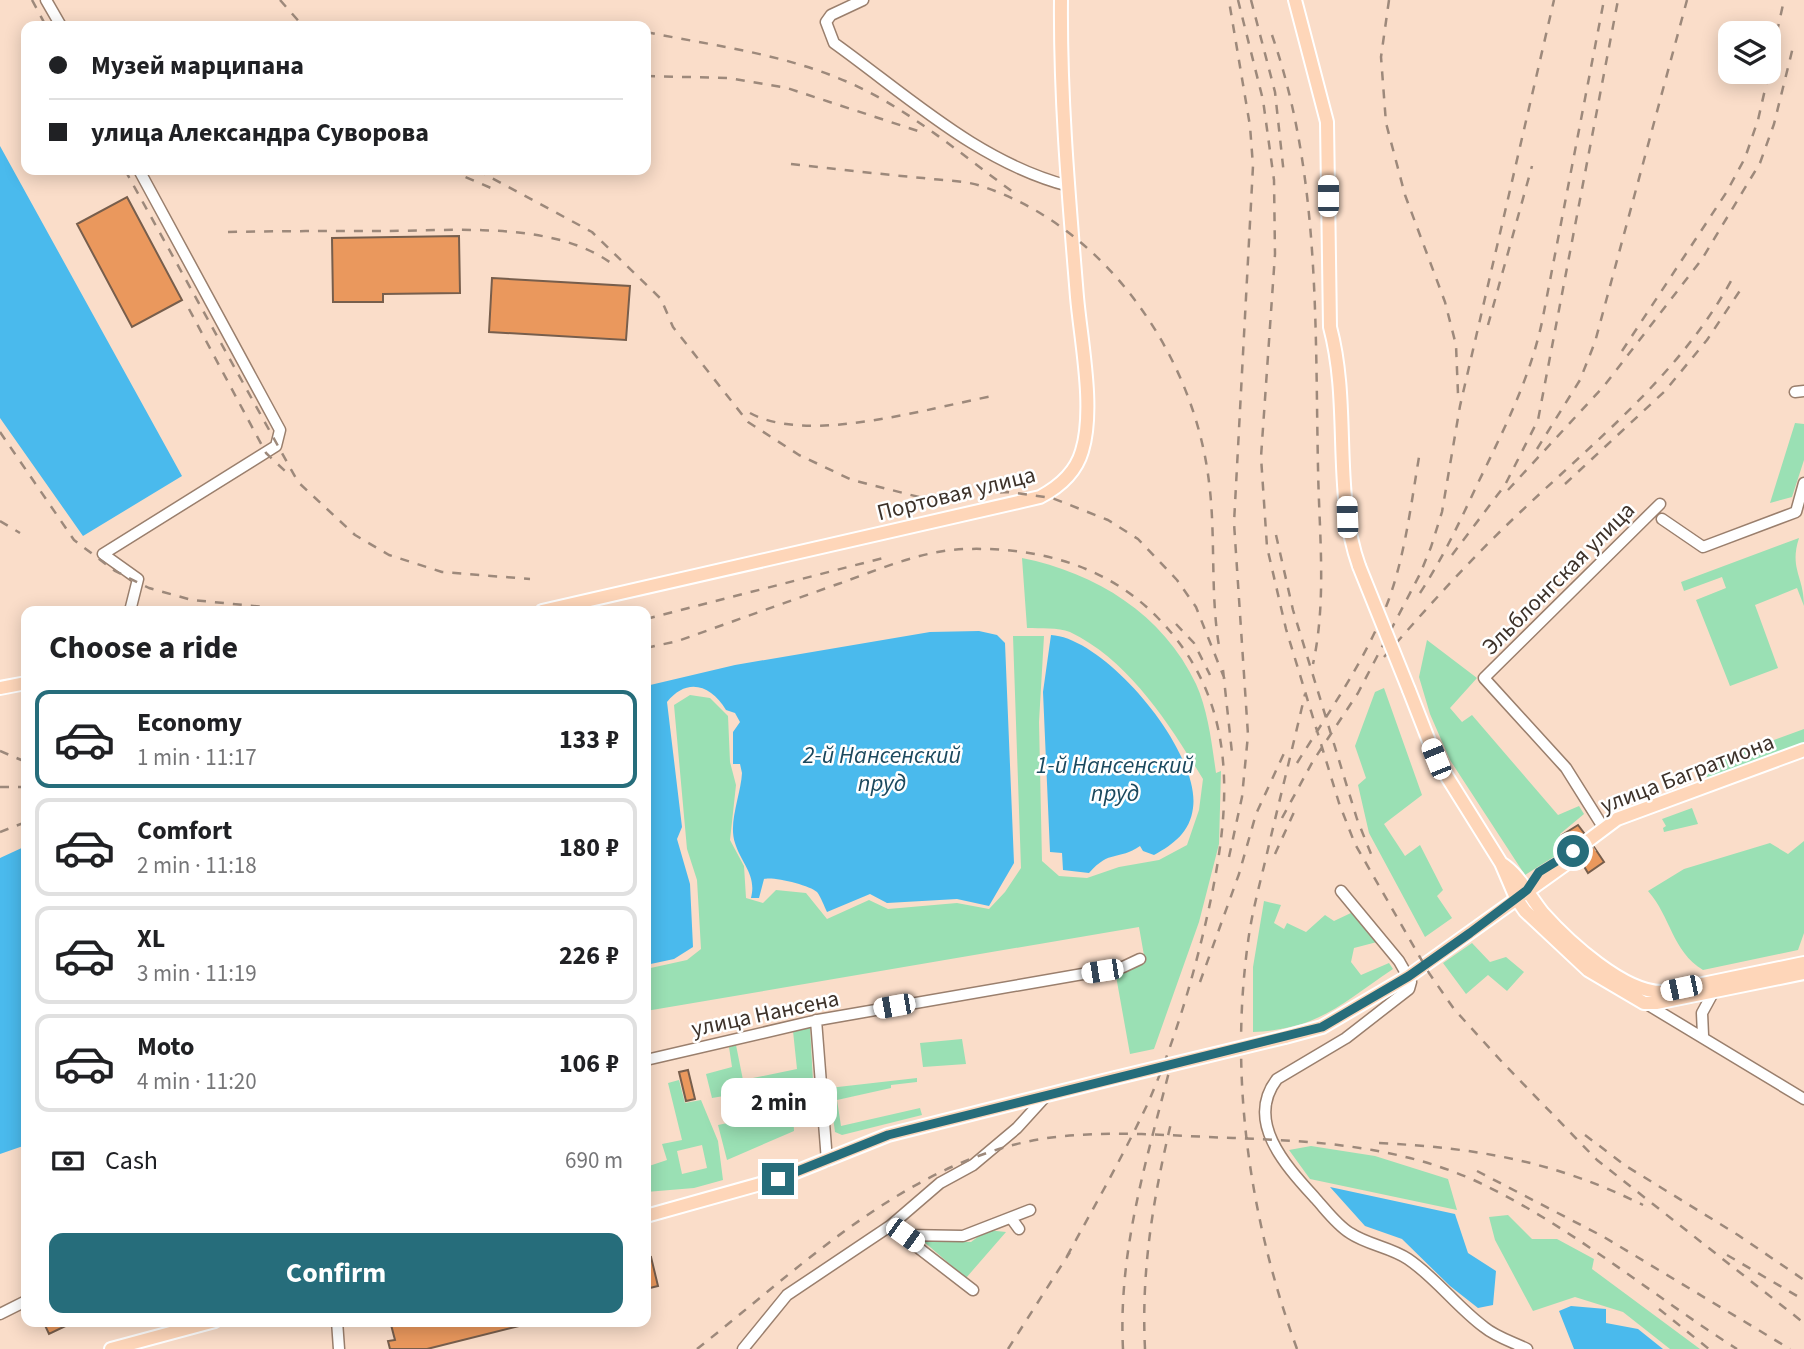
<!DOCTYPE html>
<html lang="en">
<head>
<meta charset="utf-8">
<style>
  :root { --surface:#fff; --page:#f6f6f6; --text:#202124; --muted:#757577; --line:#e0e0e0; --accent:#266d7b }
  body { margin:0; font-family:"Source Sans 3",sans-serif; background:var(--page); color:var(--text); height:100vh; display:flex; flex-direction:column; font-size:26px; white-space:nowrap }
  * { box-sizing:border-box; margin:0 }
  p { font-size:23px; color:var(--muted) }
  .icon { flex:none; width:38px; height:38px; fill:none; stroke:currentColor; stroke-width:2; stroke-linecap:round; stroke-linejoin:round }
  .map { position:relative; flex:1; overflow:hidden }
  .panel { position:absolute; left:21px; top:606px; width:630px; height:721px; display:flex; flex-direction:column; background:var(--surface); border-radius:14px; box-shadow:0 4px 18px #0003 }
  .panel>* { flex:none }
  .guide { position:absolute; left:21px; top:21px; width:630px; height:154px; border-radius:14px; box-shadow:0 4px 18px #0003; display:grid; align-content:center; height:154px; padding:0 28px; background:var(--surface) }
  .controls { position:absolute; left:1718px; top:21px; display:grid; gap:14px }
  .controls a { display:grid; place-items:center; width:63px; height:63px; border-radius:14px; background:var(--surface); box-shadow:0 4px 18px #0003; font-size:35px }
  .end { position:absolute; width:32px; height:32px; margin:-16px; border:9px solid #266d7b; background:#fff; box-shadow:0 0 0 4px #fff }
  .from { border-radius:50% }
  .bubble { position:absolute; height:49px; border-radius:14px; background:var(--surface); box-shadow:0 4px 18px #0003; font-size:23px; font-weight:700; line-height:49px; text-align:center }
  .car { position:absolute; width:21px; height:42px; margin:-21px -10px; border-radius:9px; box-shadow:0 0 5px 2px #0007; background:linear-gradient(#fff 24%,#345 0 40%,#fff 0 76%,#345 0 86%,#fff 0) }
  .guide b { display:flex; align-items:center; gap:24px; height:66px; font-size:26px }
  .guide b+b { border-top:2px solid var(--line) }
  .guide i { width:18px; height:18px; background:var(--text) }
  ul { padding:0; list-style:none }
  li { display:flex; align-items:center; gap:21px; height:98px; margin:0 14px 10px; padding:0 14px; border:4px solid var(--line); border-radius:14px }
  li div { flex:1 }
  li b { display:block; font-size:26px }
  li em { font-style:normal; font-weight:700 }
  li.selected { border-color:var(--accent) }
  li>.icon { width:63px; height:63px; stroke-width:1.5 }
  h2 { padding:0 28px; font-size:32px; line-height:84px }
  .pay { display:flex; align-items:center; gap:18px; height:77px; padding:0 28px; font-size:26px }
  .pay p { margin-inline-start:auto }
  .action { display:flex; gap:14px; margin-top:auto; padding:14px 28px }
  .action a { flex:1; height:80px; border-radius:14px; background:var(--accent); color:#fff; font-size:28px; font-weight:700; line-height:80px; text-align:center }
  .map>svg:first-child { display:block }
  .green { fill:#9ae0b4; fill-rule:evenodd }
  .water { fill:#4abaed }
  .building { fill:#ea985d; stroke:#775e4c; stroke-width:2 }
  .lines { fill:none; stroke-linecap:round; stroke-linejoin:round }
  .major-tunnel { stroke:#d4bba9; stroke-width:12; stroke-dasharray:12 6; stroke-linecap:butt }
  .minor-casing { stroke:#9a7f6d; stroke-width:13 }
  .major-casing { stroke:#fff; stroke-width:16 }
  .minor { stroke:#fff; stroke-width:10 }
  .major { stroke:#fed6b9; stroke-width:12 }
  .rail { stroke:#9d897b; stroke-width:2.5; stroke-dasharray:9 9; stroke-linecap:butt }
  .major-bridge-casing { stroke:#fff; stroke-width:16; stroke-linecap:butt }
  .major-bridge { stroke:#fed6b9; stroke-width:12 }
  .route { stroke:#266d7b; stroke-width:9 }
  .labels { text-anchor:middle; stroke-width:5; stroke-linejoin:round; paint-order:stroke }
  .street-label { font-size:23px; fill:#3d322a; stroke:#fff }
  .water-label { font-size:24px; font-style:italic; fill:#1b495e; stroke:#fff }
</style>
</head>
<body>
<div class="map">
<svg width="1804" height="1349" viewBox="0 0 1804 1349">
  <rect width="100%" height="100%" fill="#faddc9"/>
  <path class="green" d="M1795,423L1804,424V460L1792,497L1770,503Z
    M1799,538C1789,569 1804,576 1804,606L1797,588L1755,605L1778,668L1730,686L1696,600L1726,588L1722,577L1684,591L1681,582Z
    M1022,558C1096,573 1163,614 1196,684C1208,710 1212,745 1216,773L1221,771L1219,844L1199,922L1154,1049L1130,1054L1116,976L1145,961L1139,927L646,1011V969L687,960L701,949L697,880L687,849L674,705L690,695L710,698L728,716L730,762L736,785L730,840L744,866L746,898L763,903L776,890L806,893L827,919L869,900L888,909L957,903L989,909L1005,892L1021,868L1013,636H1044L1039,722L1042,861L1059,876L1087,878L1119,867L1159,860L1187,845L1199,810L1203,779C1169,724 1130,661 1070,632C1058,627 1040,629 1027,628Z
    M1427,640L1477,678L1450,708L1462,722L1472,715L1558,815L1579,806L1584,814L1560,834L1563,851L1525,875L1450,760L1430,714L1419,677Z
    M1384,688L1422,795L1384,824L1405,856L1420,845L1443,890L1437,896L1452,918L1425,937L1369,833L1358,785L1366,778L1355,746L1375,692Z
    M1804,729V746L1708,780L1703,766Z
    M1692,808L1698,824L1664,832L1663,828L1666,826L1662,819Z
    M1804,841V933L1798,950L1703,970C1672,951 1671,917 1648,891L1684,869L1770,843L1788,854Z
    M1264,901L1281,905L1274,923L1284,929L1287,923L1306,932L1325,915L1334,921L1353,912L1377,942L1354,948L1351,962L1361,975L1389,963L1393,969C1341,1004 1319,1029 1253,1032V967Z
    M1472,943L1490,962L1506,957L1524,972L1507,991L1488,975L1466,994L1443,963Z
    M810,1027L813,1081L712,1098L706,1074L732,1067L729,1047L736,1045L743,1080L797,1069L793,1031Z
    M962,1039L966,1064L923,1067L920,1043Z
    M917,1078V1082L891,1085V1088L837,1100L841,1126L920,1108L922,1115L842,1135L835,1132L829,1088Z
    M679,1080L685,1103L701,1100L718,1141L723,1180L694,1188L646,1192V1167L667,1160L662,1144L682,1140L668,1083ZM702,1145L707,1168L682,1174L677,1151Z
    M793,1109L794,1131L727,1160L718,1125Z
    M1311,1146L1375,1156L1448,1179L1457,1210L1310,1179L1289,1150Z
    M1508,1215L1532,1239H1557L1594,1259L1592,1269L1700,1349H1670L1623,1312L1575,1297L1533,1311L1495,1240L1489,1217Z
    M987,1230L1006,1232L966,1278L923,1241L971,1242Z"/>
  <path class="water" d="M0,146L182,476L83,536L0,418Z
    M979,631L997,635L1005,643L1014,863L989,906L957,899L887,903L870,894L827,912C824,906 821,897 817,892C810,885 772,876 764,879L759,898H751C757,875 741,863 735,843C728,823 741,794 742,773L740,764H733V732L740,722L735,713L726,710C711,685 687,677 667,702L682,827L677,839L690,884L693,947L674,959L646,965V686L735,665L930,632Z
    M1051,635C1106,638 1201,752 1193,808C1190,832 1174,844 1154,855L1143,851L1140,846C1118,861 1110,849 1089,873L1063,870L1062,853L1050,852L1043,692Z
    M26,846V1145L0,1154V858Z
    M1330,1187L1455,1214L1468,1253L1496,1271L1493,1305L1478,1308L1450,1286L1402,1239L1365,1226Z
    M1571,1306L1606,1309V1323L1638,1329L1663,1349H1574L1559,1311Z"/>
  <path class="building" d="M127,197L182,300L132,327L77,224Z
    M459,236L460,293L383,294V302H333L332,238Z
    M492,278L630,286L626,340L489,332Z
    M1578,825L1584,833L1582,845L1586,848L1594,847L1604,862L1588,873L1582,863L1584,852L1580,848L1572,849L1562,835Z
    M688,1070L695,1099L686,1101L679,1072Z
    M651,1257L658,1286L646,1289V1259Z
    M43,1321H76L49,1334Z
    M390,1321H526L527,1324L427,1349H390L388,1341L395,1340Z"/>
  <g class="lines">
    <path class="major-tunnel" d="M1577,856L1593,846"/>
    <defs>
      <path id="minor" d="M46,0L61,26
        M863,0L831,15L826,22L834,43C908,96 979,163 1069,186
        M1795,392L1804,391
        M1662,519L1703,547L1796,512L1804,483
        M130,611L138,579L103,554L276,446L280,430L139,170
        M1603,827L1566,768L1484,678L1660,504
        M1341,891L1399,961L1411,982L1409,989L1346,1038L1277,1079C1244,1122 1287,1167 1316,1199C1326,1210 1337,1225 1350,1233C1368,1245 1390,1247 1408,1259C1436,1278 1457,1307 1484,1327C1496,1337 1513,1342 1527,1349
        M1645,1003L1804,1099
        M816,1020L827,1161
        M1703,1035L1702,1013L1714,991
        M646,1060L818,1020L1123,967L1140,959
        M1011,1218L1019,1229
        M890,1226L973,1290
        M905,1235L963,1236L1030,1210
        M0,1314L26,1301
        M337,1321L339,1349
        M743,1349L787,1295L890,1226L940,1183L973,1165L1017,1128L1047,1095"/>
      <path id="major" d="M1295,0L1327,122L1330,327C1351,405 1332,490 1359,566
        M542,611L1040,497C1059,487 1076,472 1082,451C1095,409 1081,342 1077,297C1069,199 1060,99 1061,0
        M0,688L26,683
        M1409,690L1436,759L1501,863L1516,898L1525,911L1588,970L1644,1003H1656L1804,973
        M1589,840L1617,819L1804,750
        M1501,863C1520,875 1529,896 1543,913C1568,941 1625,994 1664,992L1804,963
        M1285,1037L1322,1027L1409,976L1577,856
        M646,1216L778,1179L888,1135L1115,1078
        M111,1349L215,1321"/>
    </defs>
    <use href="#minor" class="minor-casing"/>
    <use href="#major" class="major-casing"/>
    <use href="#minor" class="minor"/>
    <use href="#major" class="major"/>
    <path class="rail" d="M32,0L46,26
      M280,0L303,26
      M1238,0L1263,100L1274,180L1275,254L1261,457L1267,547L1286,629L1339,803L1355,844L1429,973L1454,1009L1503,1063L1597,1160L1804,1323
      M1251,0L1275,92L1284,175
      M1389,0L1381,57L1386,123L1405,195L1445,302L1456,345L1458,394
      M646,32C710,45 777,53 838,78C902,103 958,152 1013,192
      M1272,35C1320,173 1315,323 1318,467C1319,532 1327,600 1313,664
      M1769,68L1784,0
      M646,76L728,78L787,88L918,131
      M791,164C835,169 879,174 923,178C942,181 964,180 981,186C1105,226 1194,355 1209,482C1216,536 1210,592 1219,646
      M125,170L298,482L355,535L389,555L442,572L530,579
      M449,170L498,191
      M477,170L592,232L661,299L673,327L748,422L799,455L852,480L919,497L1008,492L1052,498L1108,520L1138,539L1177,580L1196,607L1225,680
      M228,232C280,231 331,231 383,231C455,231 556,220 615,266
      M189,309L266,453L285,471
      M1488,325L1532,166
      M1622,351L1726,193L1745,158L1758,120L1769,72
      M750,413C808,445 928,408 993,396
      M0,432L74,540L115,571L149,588L192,600L305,611
      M1537,449L1580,380L1595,342L1687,0
      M1565,484L1665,391L1707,340L1741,289
      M1508,490L1604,386L1702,259L1760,163L1774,124L1794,43
      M0,521L20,533
      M1276,535L1293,610L1357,819L1373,859
      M1452,555L1505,485L1538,420L1618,0
      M1420,593C1443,558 1460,521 1478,483C1504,429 1529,381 1542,322L1604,0
      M646,619L883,558
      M1176,624L1194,643L1210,675
      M646,648L678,641C731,622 784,603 838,584C878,570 922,550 966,549C1037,547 1107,565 1158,618C1245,707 1230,819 1204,930C1190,989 1172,1048 1148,1103C1123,1156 1094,1207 1066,1258
      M1384,657C1425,610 1467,563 1512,520C1591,444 1677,378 1731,281
      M1223,670L1232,753
      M0,751L26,762
      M1297,763C1330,710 1367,658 1389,599C1405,554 1411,505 1419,457
      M0,787H26
      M1282,818L1313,761L1358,693L1420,574L1431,547L1442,512L1460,406L1554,0
      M0,832L26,822
      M1275,854L1295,810
      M1229,857L1242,797L1248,735L1234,523L1253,166L1250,126L1229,1
      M1200,982L1239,874L1256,814L1286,749
      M1585,1135L1626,1166L1738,1235L1804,1280
      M1379,1143C1478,1148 1554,1161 1643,1205
      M1477,1171L1604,1237L1790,1349
      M1727,1255L1804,1300
      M1659,1309L1709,1349
      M697,1349C800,1268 906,1162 1041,1139C1104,1129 1170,1136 1233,1138C1317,1141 1400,1146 1478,1182C1571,1226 1650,1294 1737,1349
      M1008,1349L1070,1252
      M1123,1349C1118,1252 1146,1162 1170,1068
      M1145,1349C1141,1271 1153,1199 1171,1123
      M1297,1349C1250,1220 1229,1080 1248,942C1252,911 1261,880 1268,849C1280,798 1293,746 1305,694"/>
    <defs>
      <path id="major-bridge" d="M1359,566L1409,690
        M1115,1078L1285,1037"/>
    </defs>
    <use href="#major-bridge" class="major-bridge-casing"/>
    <use href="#major-bridge" class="major-bridge"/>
  </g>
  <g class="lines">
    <path class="route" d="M778,1179L888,1135L1322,1027L1409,976L1470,933L1527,890L1539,872L1573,851"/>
  </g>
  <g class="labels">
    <g class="street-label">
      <text transform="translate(956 493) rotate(-14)" y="8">Портовая улица</text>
      <text transform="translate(1558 578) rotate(-45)" y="8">Эльблонгская улица</text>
      <text transform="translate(1687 773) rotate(-21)" y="8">улица Багратиона</text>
      <text transform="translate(765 1013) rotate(-12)" y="8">улица Нансена</text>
    </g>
    <g class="water-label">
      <text x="882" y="763">2-й Нансенский<tspan x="882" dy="28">пруд</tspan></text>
      <text x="1115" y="773">1-й Нансенский<tspan x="1115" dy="28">пруд</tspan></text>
    </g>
  </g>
</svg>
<div class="controls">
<a><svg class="icon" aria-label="layers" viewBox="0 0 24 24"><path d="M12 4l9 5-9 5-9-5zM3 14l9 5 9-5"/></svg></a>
</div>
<i class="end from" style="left:1573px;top:851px"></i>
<i class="end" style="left:778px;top:1179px"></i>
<div class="bubble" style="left:721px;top:1078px;width:116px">2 min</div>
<i class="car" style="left:1328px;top:196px;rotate:0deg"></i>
<i class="car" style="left:1347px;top:517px;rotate:358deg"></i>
<i class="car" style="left:1436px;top:759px;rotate:338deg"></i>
<i class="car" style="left:1102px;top:971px;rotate:261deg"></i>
<i class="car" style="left:1681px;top:988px;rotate:258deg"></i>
<i class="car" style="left:894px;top:1006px;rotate:260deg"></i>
<i class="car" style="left:905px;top:1235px;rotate:126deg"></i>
<div class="guide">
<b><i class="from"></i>Музей марципана</b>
<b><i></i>улица Александра Суворова</b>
</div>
<section class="panel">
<h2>Choose a ride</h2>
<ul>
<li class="selected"><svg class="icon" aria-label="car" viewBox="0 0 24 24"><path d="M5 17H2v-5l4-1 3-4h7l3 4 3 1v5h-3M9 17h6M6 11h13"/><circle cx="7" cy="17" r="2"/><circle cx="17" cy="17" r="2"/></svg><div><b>Economy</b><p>1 min · 11:17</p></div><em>133 ₽</em></li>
<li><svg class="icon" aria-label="car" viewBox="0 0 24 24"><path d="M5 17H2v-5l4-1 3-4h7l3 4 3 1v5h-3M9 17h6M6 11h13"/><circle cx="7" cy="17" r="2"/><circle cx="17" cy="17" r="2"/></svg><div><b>Comfort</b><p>2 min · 11:18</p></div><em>180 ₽</em></li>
<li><svg class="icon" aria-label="car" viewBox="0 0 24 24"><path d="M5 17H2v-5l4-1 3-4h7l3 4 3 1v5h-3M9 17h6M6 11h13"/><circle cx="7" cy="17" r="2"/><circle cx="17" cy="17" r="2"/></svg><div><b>XL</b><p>3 min · 11:19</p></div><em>226 ₽</em></li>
<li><svg class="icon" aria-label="car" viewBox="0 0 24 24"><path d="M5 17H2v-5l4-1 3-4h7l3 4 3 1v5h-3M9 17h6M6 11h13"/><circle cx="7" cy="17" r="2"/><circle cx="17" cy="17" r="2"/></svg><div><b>Moto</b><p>4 min · 11:20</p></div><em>106 ₽</em></li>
</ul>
<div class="pay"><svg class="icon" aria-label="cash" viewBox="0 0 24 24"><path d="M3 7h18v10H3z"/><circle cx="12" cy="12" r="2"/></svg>Cash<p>690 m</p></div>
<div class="action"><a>Confirm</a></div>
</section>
</div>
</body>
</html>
